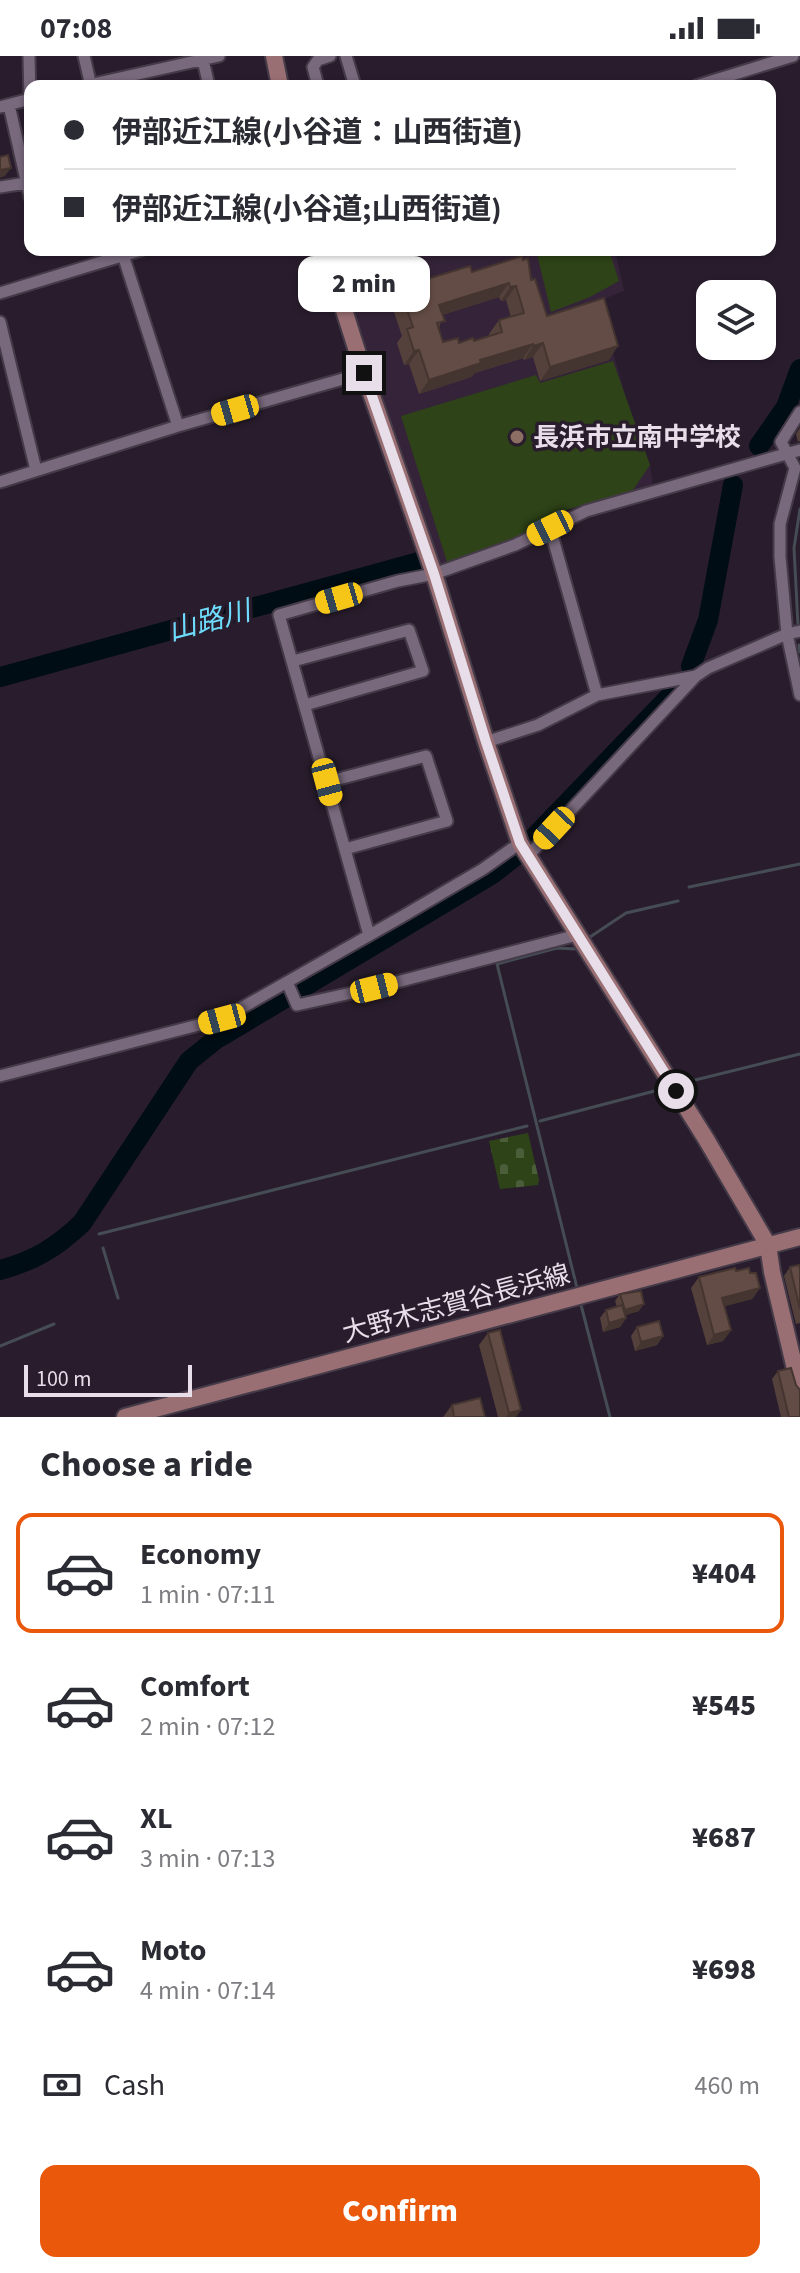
<!DOCTYPE html>
<html lang="en">
<head>
<meta charset="utf-8">
<style>
  :root { --surface:#fff; --page:#f2f2f3; --text:#2b2b33; --muted:#7c7c81; --line:#e1e1e2; --accent:#ea580c }
  body { margin:0; font-family:"Source Sans 3","Noto Sans JP",sans-serif; background:var(--page); color:var(--text); height:100vh; display:flex; flex-direction:column; font-size:30px; white-space:nowrap }
  * { box-sizing:border-box; margin:0 }
  p { font-size:26px; color:var(--muted) }
  .icon { flex:none; width:44px; height:44px; fill:none; stroke:currentColor; stroke-width:2; stroke-linecap:round; stroke-linejoin:round }
  .map { position:relative; height:1361px; overflow:hidden }
  .details { display:flex; flex-direction:column; background:var(--surface); flex:1 }
  .details>* { flex:none }
  .guide { position:absolute; left:24px; top:24px; width:752px; height:176px; border-radius:16px; box-shadow:0 2px 6px #0004; display:grid; align-content:center; height:176px; padding:0 40px; background:var(--surface) }
  .buttons { position:absolute; left:696px; top:224px; display:grid; gap:16px }
  .buttons a { display:grid; place-items:center; width:80px; height:80px; border-radius:16px; background:var(--surface); box-shadow:0 2px 6px #0004; font-size:40px }
  .scale { position:absolute; left:24px; bottom:20px; width:168px; box-sizing:border-box; padding-left:8px; border:4px solid #e7dee9; border-top:0; font-size:22px; line-height:28px; white-space:nowrap; color:#e7dee9; -webkit-text-stroke:6px #291d2d; paint-order:stroke }
  .end { position:absolute; width:36px; height:36px; margin:-18px; border:10px solid #e7dee9; background:#111; box-shadow:0 0 0 4px #111 }
  .from { border-radius:50% }
  .bubble { position:absolute; height:56px; border-radius:16px; background:var(--surface); box-shadow:0 2px 6px #0004; font-size:26px; font-weight:800; line-height:56px; text-align:center }
  .car { position:absolute; width:24px; height:48px; margin:-24px -12px; border-radius:10px; box-shadow:0 0 6px 2px #0007; background:linear-gradient(#f5c518 24%,#345 0 40%,#f5c518 0 76%,#345 0 86%,#f5c518 0) }
  .guide b { display:flex; align-items:center; gap:28px; height:76px; font-size:30px }
  .guide b+b { border-top:2px solid var(--line) }
  .guide i { width:20px; height:20px; background:var(--text) }
  ul { padding:0; list-style:none }
  li { display:flex; align-items:center; gap:24px; height:120px; margin:0 16px 12px; padding:0 24px; border:4px solid transparent; border-radius:16px }
  li div { flex:1 }
  li b { display:block; font-size:30px }
  li em { font-style:normal; font-weight:800 }
  li.current { border-color:var(--accent) }
  li>.icon { width:72px; height:72px; stroke-width:1.5 }
  h2 { padding:0 40px; font-size:36px; line-height:96px }
  .pay { display:flex; align-items:center; gap:20px; height:88px; padding:0 40px; font-size:30px }
  .pay p { margin-inline-start:auto }
  .primary-button { display:flex; gap:16px; margin-top:auto; padding:16px 40px }
  .primary-button a { flex:1; height:92px; border-radius:16px; background:var(--accent); color:#fff; font-size:32px; font-weight:800; line-height:92px; text-align:center }
  .status { display:flex; justify-content:space-between; align-items:center; height:56px; padding:0 40px; background:var(--surface); direction:ltr }
  .status svg { height:22px; fill:currentColor }
  .map>svg:first-child { display:block }
  .built { fill:#352439 }
  .cemetery { fill:url(#cemetery-stones) }
  .park { fill:#2e4317 }
  .lines { fill:none; stroke-linecap:round; stroke-linejoin:round }
  .stream { stroke:#454c54; stroke-width:3 }
  .river { stroke:#000d14; stroke-width:20 }
  .minor-casing { stroke:#453b48; stroke-width:15 }
  .secondary-casing { stroke:#453b48; stroke-width:20 }
  .minor { stroke:#78697c; stroke-width:11 }
  .secondary { stroke:#9a6f74; stroke-width:16 }
  .wall { fill:#55413b; fill-rule:evenodd }
  .shaded-wall { fill:#453530 }
  .building { fill:#634c45; stroke:#453530; stroke-width:2; fill-rule:evenodd }
  .route { stroke:#e7dee9; stroke-width:10 }
  .education-dot { fill:#8d6e63; stroke:#291d2d; stroke-width:3 }
  .labels { text-anchor:middle; stroke-width:7; stroke-linejoin:round; paint-order:stroke }
  .poi-label { font-size:26px; font-weight:bold; fill:#e7dee9; stroke:#291d2d; text-anchor:start }
  .street-label { font-size:26px; fill:#e7dee9; stroke:#291d2d }
  .water-label { font-size:28px; font-style:italic; fill:#6edcfc; stroke:#291d2d }
</style>
</head>
<body>
<div class="status"><b>07:08</b><svg viewBox="0 0 49 12"><path d="M0 12V9h3v3zM5 12V6h3v6zM10 12V3h3v9zM15 12V0h3v12zM26 1h20v11H26zM47 4h2v5h-2z"/></svg></div>
<div class="map">
<svg width="800" height="1361" viewBox="0 0 800 1361">
  <defs>
    <pattern id="cemetery-stones" width="16" height="16" patternUnits="userSpaceOnUse" patternTransform="scale(2)"><rect width="16" height="16" fill="#2e4317"/><path d="M2 7V4a2 2 0 0 1 4 0v3zM10 15v-3a2 2 0 0 1 4 0v3z" fill="#4c5e39"/></pattern>
  </defs>
  <rect width="100%" height="100%" fill="#291d2d"/>
  <path class="built" d="M377,194H615L624,235L598,245L629,352L650,409L653,429L566,454L505,487L437,512L343,225L382,214Z"/>
  <path class="cemetery" d="M528,1077L539,1124L538,1129L500,1133L489,1085Z"/>
  <path class="park" d="M536,194H609L619,225L590,241L551,256Z
    M613,305L650,409L633,434L566,454L505,487L447,506L401,360L536,319L540,327Z"/>
  <g class="lines">
    <path class="stream" d="M798,569L794,492L800,453
      M799,589L800,596
      M689,831L800,808
      M587,883L626,857L678,845
      M683,1027L800,998
      M540,1065L666,1032
      M99,1178L527,1070
      M103,1192L118,1242
      M577,1232L497,908L557,892L576,893L579,891
      M580,1245L610,1361
      M0,1290L54,1268"/>
    <path class="river" d="M759,390L786,351L800,313
      M691,610L708,564L733,429
      M0,621L419,506
      M0,1214C34,1205 57,1191 82,1167L189,1005L215,984L491,819L518,798L675,635"/>
    <defs>
      <path id="minor" d="M84,0L91,30
        M346,0L355,30
        M203,4L209,30
        M84,30L219,0
        M318,30L313,11L318,4L330,0
        M696,30L793,0
        M9,49L30,141
        M0,51L30,43L29,0
        M0,131L26,127
        M123,199L178,370
        M0,237L141,194
        M0,266L36,414
        M800,356L781,386L795,412L780,468V501L787,578L800,639
        M0,426L178,370L364,317
        M550,472L597,639
        M293,605L409,574L423,615L305,649
        M486,686L538,669L597,639L696,620L708,612L787,578L800,575
        M327,726L426,700L447,765L345,793
        M528,800L695,621
        M369,879L279,559L398,525L434,518L515,489L586,455L800,394
        M287,926L297,949L374,932L577,879
        M0,1020L222,963L403,860L483,813L520,787"/>
      <path id="secondary" d="M274,0L280,30
        M325,194L364,317L434,518L486,686L520,787L706,1083L768,1189L772,1216L800,1334
        M125,1361L800,1181"/>
    </defs>
    <use href="#minor" class="minor-casing"/>
    <use href="#secondary" class="secondary-casing"/>
    <use href="#minor" class="minor"/>
    <use href="#secondary" class="secondary"/>
  </g>
  <path class="wall" d="M376,194H410L408,196L379,204Z
    M472,216L531,224L547,260L609,304L540,325L533,301L524,304L523,302L475,317L471,321L419,338L409,308L404,309L397,287L402,280L393,253L396,248L395,244L404,230ZM499,241L501,245L506,244L511,261L499,264L489,278L490,280L474,285L459,287L443,286L439,273L442,259Z
    M800,372V385L798,386L796,378Z
    M790,1211L800,1213V1267L796,1268L784,1220Z
    M736,1215L750,1217L760,1232L752,1243L724,1250L731,1274L723,1285L707,1289L691,1232L699,1221Z
    M620,1238L639,1255L625,1259L626,1262L620,1271L603,1276L600,1262L606,1254L617,1251L615,1245Z
    M637,1271L663,1280L657,1289L635,1295L631,1280Z
    M488,1277L516,1361H498L479,1289Z
    M778,1315L796,1329L800,1361H781L772,1323Z
    M452,1349L485,1361H443Z"/>
  <path class="shaded-wall" d="M11,112L5,120L0,122V114Z
    M386,194H410L408,196L379,204Z
    M509,227L499,241L430,263L439,249Z
    M516,230L506,244L501,245L510,231Z
    M543,287L533,301L524,304L533,290Z
    M533,288L523,302L475,317L471,321L419,338L429,324L480,304Z
    M618,290L609,304L540,325L550,311Z
    M419,294L409,308L404,309L414,295Z
    M760,1232L752,1243L715,1253L722,1242Z
    M644,1248L639,1255L620,1261L625,1254Z
    M626,1262L620,1271L603,1276L609,1267Z
    M731,1274L723,1285L707,1289L714,1279Z
    M663,1280L657,1289L635,1295L641,1286Z
    M521,1354L516,1361H506L509,1357Z"/>
  <path class="building" d="M8,99L11,112L0,114V101Z
    M522,200L523,204L528,202L531,224L535,223L547,260L604,242L618,290L550,311L543,287L533,290V288L480,304L481,307L429,324L419,294L414,295L407,273L413,271L402,239L407,238L404,230L470,210L472,216ZM509,227L510,231L516,230L524,257L499,264L502,276L474,285L473,282L459,287L458,282L443,286L437,267L445,265L439,249Z
    M799,1209L800,1213V1253L790,1211Z
    M735,1212L736,1215L749,1212L750,1217H756L760,1232L722,1242L731,1274L714,1279L699,1221Z
    M641,1235L644,1248L625,1254L620,1238Z
    M622,1249L626,1262L609,1267L606,1254Z
    M659,1265L663,1280L641,1286L637,1271Z
    M500,1274L521,1354L509,1357L488,1277Z
    M791,1312L796,1329L800,1334V1361H789L778,1315Z
    M480,1342L485,1361H454L452,1349Z"/>
  <g class="lines">
    <path class="route" d="M364,317L434,518L486,686L520,787L676,1035"/>
  </g>
  <circle class="education-dot" cx="517" cy="381" r="8"/>
  <g class="labels">
    <g class="poi-label">
      <text x="533" y="390">長浜市立南中学校</text>
    </g>
    <g class="street-label">
      <text transform="translate(456 1247) rotate(-15)" y="9">大野木志賀谷長浜線</text>
    </g>
    <g class="water-label">
      <text transform="translate(209 564) rotate(-15)" y="10">山路川</text>
    </g>
  </g>
</svg>
<div class="buttons">
<a><svg class="icon" aria-label="layers" viewBox="0 0 24 24"><path d="M12 4l9 5-9 5-9-5zM3 14l9 5 9-5"/></svg></a>
</div>
<div class="scale">100 m</div>
<i class="end from" style="left:676px;top:1035px"></i>
<i class="end" style="left:364px;top:317px"></i>
<div class="bubble" style="left:298px;top:200px;width:132px">2 min</div>
<i class="car" style="left:235px;top:354px;rotate:254deg"></i>
<i class="car" style="left:550px;top:472px;rotate:244deg"></i>
<i class="car" style="left:339px;top:542px;rotate:254deg"></i>
<i class="car" style="left:327px;top:726px;rotate:165deg"></i>
<i class="car" style="left:554px;top:772px;rotate:223deg"></i>
<i class="car" style="left:374px;top:932px;rotate:76deg"></i>
<i class="car" style="left:222px;top:963px;rotate:255deg"></i>
<div class="guide">
<b><i class="from"></i>伊部近江線(小谷道：山西街道)</b>
<b><i></i>伊部近江線(小谷道;山西街道)</b>
</div>
</div>
<section class="details">
<h2>Choose a ride</h2>
<ul>
<li class="current"><svg class="icon" aria-label="car" viewBox="0 0 24 24"><path d="M5 17H2v-5l4-1 3-4h7l3 4 3 1v5h-3M9 17h6M6 11h13"/><circle cx="7" cy="17" r="2"/><circle cx="17" cy="17" r="2"/></svg><div><b>Economy</b><p>1 min · 07:11</p></div><em>¥404</em></li>
<li><svg class="icon" aria-label="car" viewBox="0 0 24 24"><path d="M5 17H2v-5l4-1 3-4h7l3 4 3 1v5h-3M9 17h6M6 11h13"/><circle cx="7" cy="17" r="2"/><circle cx="17" cy="17" r="2"/></svg><div><b>Comfort</b><p>2 min · 07:12</p></div><em>¥545</em></li>
<li><svg class="icon" aria-label="car" viewBox="0 0 24 24"><path d="M5 17H2v-5l4-1 3-4h7l3 4 3 1v5h-3M9 17h6M6 11h13"/><circle cx="7" cy="17" r="2"/><circle cx="17" cy="17" r="2"/></svg><div><b>XL</b><p>3 min · 07:13</p></div><em>¥687</em></li>
<li><svg class="icon" aria-label="car" viewBox="0 0 24 24"><path d="M5 17H2v-5l4-1 3-4h7l3 4 3 1v5h-3M9 17h6M6 11h13"/><circle cx="7" cy="17" r="2"/><circle cx="17" cy="17" r="2"/></svg><div><b>Moto</b><p>4 min · 07:14</p></div><em>¥698</em></li>
</ul>
<div class="pay"><svg class="icon" aria-label="cash" viewBox="0 0 24 24"><path d="M3 7h18v10H3z"/><circle cx="12" cy="12" r="2"/></svg>Cash<p>460 m</p></div>
<div class="primary-button"><a>Confirm</a></div>
</section>
</body>
</html>
